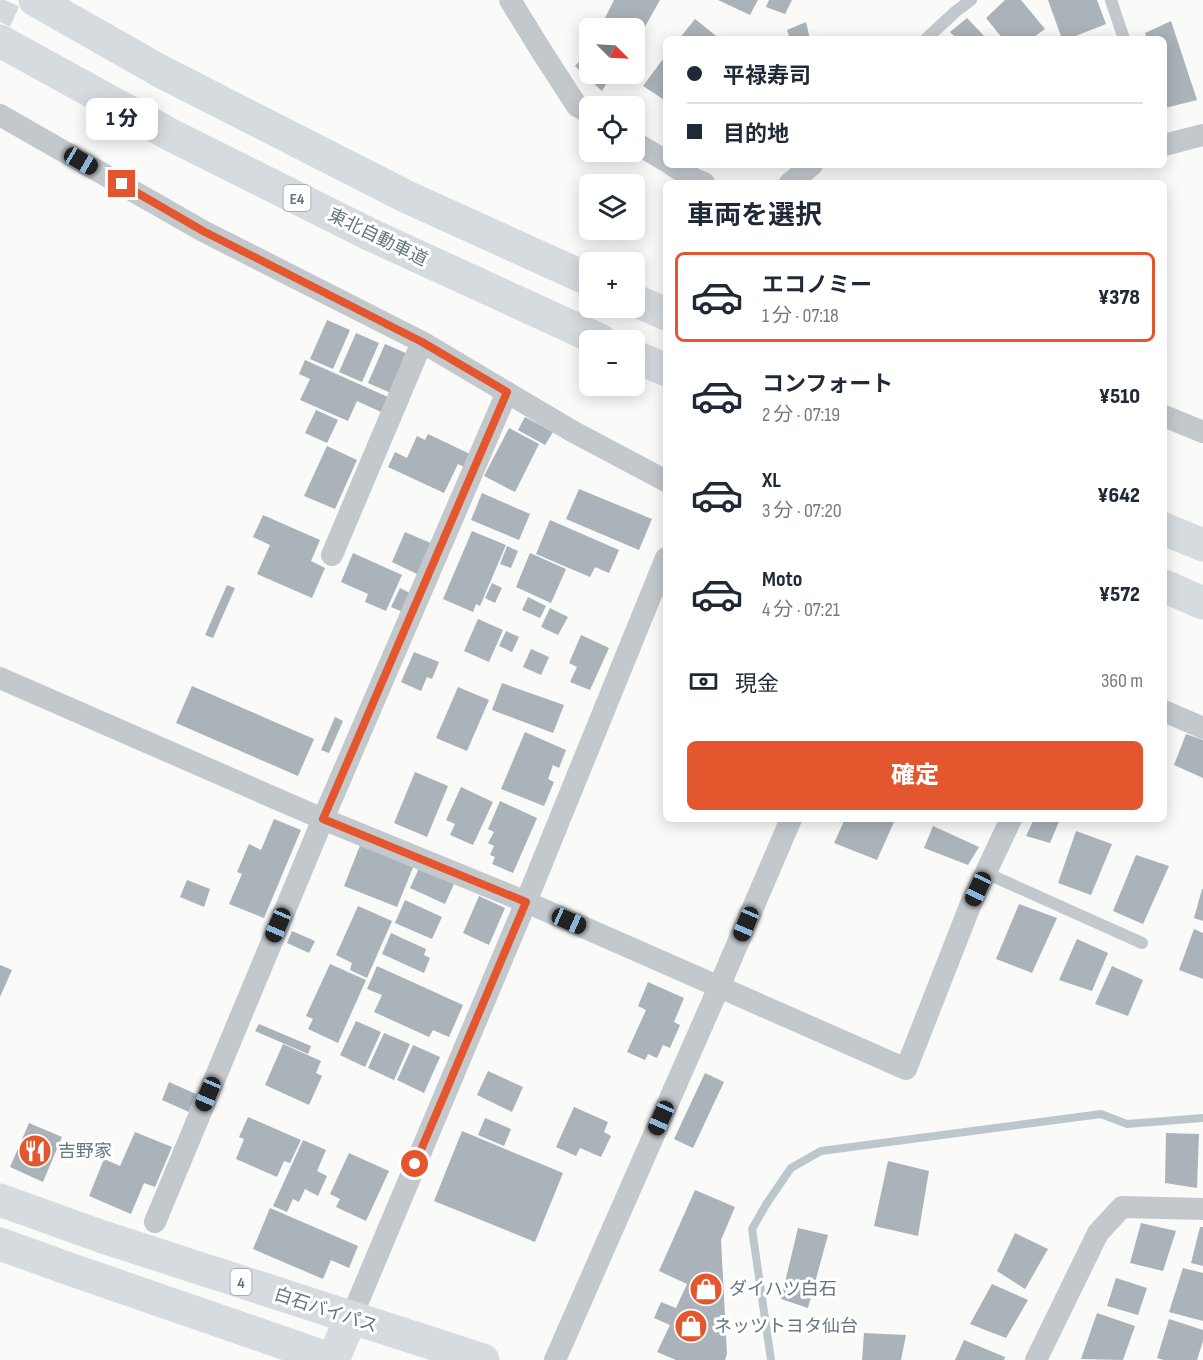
<!DOCTYPE html>
<html lang="ja">
<head>
<meta charset="utf-8">
<style>
  :root { --surface:#fff; --page:#f2f2f3; --text:#1f2937; --muted:#747a83; --line:#e0e1e3; --accent:#e4572e }
  body { margin:0; font-family:"Sofia Sans Condensed","Noto Sans JP",sans-serif; background:var(--page); color:var(--text); height:100vh; display:flex; flex-direction:column; font-size:22px; white-space:nowrap }
  * { box-sizing:border-box; margin:0 }
  p { font-size:20px; color:var(--muted) }
  .icon { flex:none; width:33px; height:33px; fill:none; stroke:currentColor; stroke-width:2; stroke-linecap:round; stroke-linejoin:round }
  .map { position:relative; flex:1; overflow:hidden }
  .details { position:absolute; left:663px; top:180px; width:504px; height:642px; display:flex; flex-direction:column; background:var(--surface); border-radius:9px; box-shadow:0 3px 15px #0003 }
  .details>* { flex:none }
  .banner { position:absolute; left:663px; top:36px; width:504px; height:132px; border-radius:9px; box-shadow:0 3px 15px #0003; display:grid; align-content:center; height:132px; padding:0 24px; background:var(--surface) }
  .needle { width:39px; rotate:114deg }
  .controls { position:absolute; left:579px; top:18px; display:grid; gap:12px }
  .controls a { display:grid; place-items:center; width:66px; height:66px; border-radius:9px; background:var(--surface); box-shadow:0 3px 15px #0003; font-size:30px }
  .end { position:absolute; width:27px; height:27px; margin:-14px; border:8px solid #e4572e; background:#fff; box-shadow:0 0 0 3px #fff }
  .from { border-radius:50% }
  .bubble { position:absolute; height:42px; border-radius:9px; background:var(--surface); box-shadow:0 3px 15px #0003; font-size:20px; font-weight:800; line-height:42px; text-align:center }
  .car { position:absolute; width:18px; height:36px; margin:-18px -9px; border-radius:8px; box-shadow:0 0 4px 2px #0007; background:linear-gradient(#222 24%,#8ab4d8 0 40%,#222 0 76%,#8ab4d8 0 86%,#222 0) }
  .banner b { display:flex; align-items:center; gap:21px; height:57px; font-size:22px }
  .banner b+b { border-top:2px solid var(--line) }
  .banner i { width:15px; height:15px; background:var(--text) }
  ul { padding:0; list-style:none }
  li { display:flex; align-items:center; gap:18px; height:90px; margin:0 12px 9px; padding:0 12px; border:3px solid transparent; border-radius:9px }
  li div { flex:1 }
  li b { display:block; font-size:22px }
  li em { font-style:normal; font-weight:800 }
  li.current { border-color:var(--accent) }
  li>.icon { width:54px; height:54px; stroke-width:1.5 }
  h2 { padding:0 24px; font-size:27px; line-height:72px }
  .pay { display:flex; align-items:center; gap:15px; height:66px; padding:0 24px; font-size:22px }
  .pay p { margin-inline-start:auto }
  .primary-button { display:flex; gap:12px; margin-top:auto; padding:12px 24px }
  .primary-button a { flex:1; height:69px; border-radius:9px; background:var(--accent); color:#fff; font-size:24px; font-weight:800; line-height:69px; text-align:center }
  .map>svg:first-child { display:block }
  .lines { fill:none; stroke-linecap:round; stroke-linejoin:round }
  .stream { stroke:#bbc7cb; stroke-width:8 }
  .building { fill:#aab3b9 }
  .street-tunnel { stroke:#d5d9db; stroke-width:22; stroke-dasharray:22 11; stroke-linecap:butt }
  .lane { stroke:#c3c8cc; stroke-width:12 }
  .street { stroke:#c3c8cc; stroke-width:22 }
  .secondary { stroke:#d6dbdf; stroke-width:33 }
  .highway { stroke:#d6dbdf; stroke-width:33 }
  .route { stroke:#e4572e; stroke-width:8 }
  .labels { text-anchor:middle; stroke-width:6; stroke-linejoin:round; paint-order:stroke }
  .shield { fill:#fff; stroke:#939fa8; stroke-width:1.5 }
  .shield-label { font-size:16px; font-weight:bold; fill:#657683 }
  .street-label { font-size:18px; fill:#657683; stroke:#fff }
  .poi-label { font-size:18px; fill:#657683; stroke:#fff; text-anchor:start }
</style>
</head>
<body>
<div class="map">
<svg width="1203" height="1360" viewBox="0 0 1203 1360">
  <rect width="100%" height="100%" fill="#fafaf8"/>
  <g class="lines">
    <path class="stream" d="M771,1360L752,1229L767,1203L791,1168L821,1151L1101,1114L1127,1124L1203,1118"/>
  </g>
  <path class="building" d="M614,0H660L637,41L634,40V28H614L603,22Z
    M718,0H758L750,15Z
    M769,0H792L785,14L766,7Z
    M1005,0H1021L1045,29L1031,39H1003L986,18Z
    M1048,0H1097L1106,24L1068,39H1062Z
    M967,18L987,39H957L950,32Z
    M695,19L720,39H679Z
    M1171,21L1197,100L1165,108L1164,103V39H1147L1145,33Z
    M806,22L810,39H790L787,30Z
    M590,50V74H612L602,91L575,66Z
    M666,55V101L643,86Z
    M327,320L350,330L333,369L310,359Z
    M356,333L379,343L362,382L339,372Z
    M385,344L408,354L391,393L368,383Z
    M305,360L388,397L381,412L357,401L348,421L300,400L310,379L299,374Z
    M316,410L338,420L327,443L305,433Z
    M525,417L553,432L545,445L518,430Z
    M509,428L539,444L515,492L484,476Z
    M428,434L472,455L466,468L458,464L444,493L388,467L395,452L407,458L417,436L425,440Z
    M327,446L357,460L335,509L304,496Z
    M579,489L652,519L639,550L566,519Z
    M482,493L530,514L519,540L471,520Z
    M263,515L320,540L311,561L325,568L312,598L257,574L270,545L253,537Z
    M550,520L619,550L609,573L595,567L590,577L536,554Z
    M472,531L506,545L480,606L476,604L473,612L443,599Z
    M405,532L433,544L419,575L392,562Z
    M507,546L518,551L511,568L500,564Z
    M353,553L402,575L386,611L365,602L368,594L341,582Z
    M530,553L566,569L551,603L516,587Z
    M492,583L502,588L495,603L485,598Z
    M227,585L235,588L213,638L205,635Z
    M400,588L412,594L403,612L391,607Z
    M528,597L546,606L540,618L522,610Z
    M550,608L568,617L558,635L541,627Z
    M478,619L503,630L489,662L464,651Z
    M506,631L519,637L512,652L499,646Z
    M581,635L609,648L590,690L570,682L577,667L569,663Z
    M531,649L549,657L541,675L523,667Z
    M414,652L439,662L432,679L427,677L421,691L401,682Z
    M502,683L564,705L553,733L492,710Z
    M192,686L314,739L298,776L176,723Z
    M458,687L489,700L467,751L436,738Z
    M335,717L343,721L329,753L321,750Z
    M525,732L566,750L559,768L553,765L548,779L554,782L544,806L501,789Z
    M1186,734L1203,740V778L1174,765Z
    M415,772L448,786L427,837L394,823Z
    M461,787L493,802L473,845L450,835L455,824L446,820Z
    M500,801L537,818L513,873L492,864L495,857L490,855L494,846L488,843L494,832L488,829Z
    M274,819L301,830L264,918L229,904L242,874L237,872L249,844L261,850Z
    M845,819H889L894,822L877,860L834,843Z
    M1034,819H1060L1050,843L1026,836Z
    M933,826L979,847L968,865L924,848Z
    M1076,831L1112,844L1091,895L1058,883Z
    M361,843L414,865L397,907L344,886Z
    M1136,855L1169,866L1143,924L1113,911Z
    M419,868L454,884L445,904L410,888Z
    M187,880L210,889L204,907L180,897Z
    M1202,889H1203V921L1194,918Z
    M479,896L505,908L489,945L463,933Z
    M405,900L442,917L432,939L395,923Z
    M1019,904L1057,918L1032,973L996,959Z
    M358,906L392,921L367,978L350,970L352,963L336,955Z
    M1194,929L1203,933V979L1179,970Z
    M292,931L315,941L309,953L287,943Z
    M391,933L426,949L424,955L430,958L424,973L382,954Z
    M1077,939L1108,953L1092,991L1059,980Z
    M330,964L366,980L338,1043L308,1029L313,1019L306,1016Z
    M0,965L12,970L0,997Z
    M377,966L463,1005L449,1037L433,1030L429,1037L374,1012L382,995L367,989Z
    M1112,966L1143,980L1128,1016L1095,1004Z
    M648,982L684,998L674,1022L680,1025L670,1048L663,1045L657,1058L648,1054L645,1060L627,1052L646,1010L638,1006Z
    M356,1021L381,1032L365,1067L340,1055Z
    M259,1024L311,1046L308,1054L255,1031Z
    M384,1033L410,1044L394,1080L368,1068Z
    M283,1044L321,1061L316,1073L322,1076L309,1105L265,1085Z
    M413,1045L440,1057L424,1093L397,1080Z
    M488,1071L523,1087L512,1112L477,1095Z
    M705,1073L724,1082L693,1148L674,1139Z
    M169,1082L196,1094L189,1112L162,1100Z
    M574,1107L608,1122L604,1132L611,1136L601,1157L580,1148L576,1156L556,1147Z
    M248,1117L301,1140L290,1163L284,1161L277,1177L236,1159L244,1139L239,1137Z
    M485,1118L511,1129L504,1146L478,1135Z
    M29,1123L62,1137L43,1182L10,1167Z
    M462,1131L563,1173L535,1242L434,1201Z
    M135,1132L172,1147L155,1187L144,1183L131,1214L89,1196L104,1159L120,1166Z
    M1166,1133L1199,1134L1197,1188L1165,1183Z
    M303,1140L326,1150L317,1171L327,1176L318,1196L305,1189L299,1202L293,1199L287,1212L273,1206Z
    M349,1153L389,1171L366,1221L336,1207L340,1199L330,1194Z
    M888,1161L929,1171L918,1236L874,1226Z
    M695,1190L735,1207L721,1240L727,1354L725,1360H676L657,1352L670,1325L654,1318L661,1302L676,1308L687,1284L659,1271Z
    M270,1208L358,1246L349,1268L331,1260L323,1279L253,1249Z
    M1141,1223L1176,1231L1163,1271L1130,1263Z
    M1200,1227H1203V1266L1191,1263Z
    M798,1228L828,1235L808,1308L781,1299Z
    M1015,1233L1048,1249L1025,1289L997,1271Z
    M1183,1268L1203,1273V1321L1169,1312Z
    M1116,1278L1147,1288L1138,1315L1107,1306Z
    M992,1284L1028,1300L1006,1338L970,1324Z
    M1097,1313L1135,1326L1123,1360L1081,1359Z
    M1169,1319L1203,1330V1341L1197,1360H1164L1157,1358Z
    M864,1333L906,1335L901,1360H862Z
    M964,1340L1005,1357L1004,1360H955Z"/>
  <g class="lines">
    <path class="street-tunnel" d="M0,22L10,0"/>
    <path class="lane" d="M1111,0L1124,39
      M926,39L955,12L971,0
      M986,873L1142,943"/>
    <path class="street" d="M510,0L542,52L577,106L590,113
      M0,115L203,231L422,342L572,431L666,481
      M634,142L666,161
      M1164,145L1203,135
      M672,165L694,179L704,183
      M790,183L812,165
      M1164,416L1203,432
      M332,555L422,342
      M0,678L323,819L526,902L906,1069L970,906L1011,819
      M1164,711L1203,728
      M155,1222L323,819L507,392
      M351,1318L526,902L666,558
      M555,1360L719,987L791,819
      M1036,1360L1098,1233L1122,1207L1203,1209"/>
    <path class="secondary" d="M333,1360L351,1318"/>
    <path class="highway" d="M35,0L160,71L407,197L590,280
      M0,41L169,134L369,234L600,340
      M634,300L666,314
      M634,356L666,370
      M1164,529L1203,545
      M1164,586L1203,603
      M0,1200L103,1237L483,1360
      M0,1244L75,1271L333,1360"/>
  </g>
  <g class="lines">
    <path class="route" d="M122,184L203,231L422,342L507,392L323,819L526,902L415,1164"/>
  </g>
  <defs>
    <symbol id="restaurant-disc" viewBox="-11 -11 22 22"><circle r="9.5" fill="#e4572e" stroke="#fff"/><path d="M-5-6h1v4h1v-4h1v4h1v-4h1v5L-1.5 .5V6h-2V.5L-5-1ZM5-6V6H3V1.5H1.5Q1.5-4 5-6Z" fill="#fff"/></symbol>
    <symbol id="shop-disc" viewBox="-11 -11 22 22"><circle r="9.5" fill="#e4572e" stroke="#fff"/><path d="M-5-2.5h2.3a2.7 3.5 0 0 1 5.4 0H5L5.5 6h-11ZM-1.5-2.5h3a1.5 2.3 0 0 0-3 0Z" fill="#fff"/></symbol>
  </defs>
  <g fill-rule="evenodd">
    <use href="#restaurant-disc" x="16" y="1132" width="38" height="38"/>
    <use href="#shop-disc" x="687" y="1270" width="38" height="38"/>
    <use href="#shop-disc" x="672" y="1307" width="38" height="38"/>
  </g>
  <g class="labels">
    <g class="shield">
      <rect x="283.5" y="185" width="27" height="26" rx="4.5"/>
      <rect x="230.5" y="1269" width="21" height="26" rx="4.5"/>
    </g>
    <g class="shield-label">
      <text x="297" y="204">E4</text>
      <text x="241" y="1288">4</text>
    </g>
    <g class="street-label">
      <text transform="translate(378 237) rotate(26)" y="6">東北自動車道</text>
      <text transform="translate(326 1310) rotate(18)" y="6">白石バイパス</text>
    </g>
    <g class="poi-label">
      <text x="58" y="1157">吉野家</text>
      <text x="729" y="1295">ダイハツ白石</text>
      <text x="714" y="1332">ネッツトヨタ仙台</text>
    </g>
  </g>
</svg>
<div class="controls">
<a><svg class="needle" viewBox="-14 -14 28 28"><path d="M0-13l5 13h-10z" fill="#e53935"/><path d="M0 13l5-13h-10z" fill="#747a83"/></svg></a>
<a><svg class="icon" aria-label="locate" viewBox="0 0 24 24"><circle cx="12" cy="12" r="6"/><path d="M12 2v4M12 18v4M2 12h4M18 12h4"/></svg></a>
<a><svg class="icon" aria-label="layers" viewBox="0 0 24 24"><path d="M12 4l9 5-9 5-9-5zM3 14l9 5 9-5"/></svg></a>
<a>+</a>
<a>−</a>
</div>
<i class="end from" style="left:415px;top:1164px"></i>
<i class="end" style="left:122px;top:184px"></i>
<div class="bubble" style="left:86px;top:98px;width:72px">1 分</div>
<i class="car" style="left:81px;top:161px;rotate:120deg"></i>
<i class="car" style="left:978px;top:889px;rotate:205deg"></i>
<i class="car" style="left:569px;top:921px;rotate:114deg"></i>
<i class="car" style="left:746px;top:924px;rotate:203deg"></i>
<i class="car" style="left:278px;top:925px;rotate:203deg"></i>
<i class="car" style="left:208px;top:1094px;rotate:203deg"></i>
<i class="car" style="left:661px;top:1118px;rotate:204deg"></i>
<div class="banner">
<b><i class="from"></i>平禄寿司</b>
<b><i></i>目的地</b>
</div>
<section class="details">
<h2>車両を選択</h2>
<ul>
<li class="current"><svg class="icon" aria-label="car" viewBox="0 0 24 24"><path d="M5 17H2v-5l4-1 3-4h7l3 4 3 1v5h-3M9 17h6M6 11h13"/><circle cx="7" cy="17" r="2"/><circle cx="17" cy="17" r="2"/></svg><div><b>エコノミー</b><p>1 分 · 07:18</p></div><em>¥378</em></li>
<li><svg class="icon" aria-label="car" viewBox="0 0 24 24"><path d="M5 17H2v-5l4-1 3-4h7l3 4 3 1v5h-3M9 17h6M6 11h13"/><circle cx="7" cy="17" r="2"/><circle cx="17" cy="17" r="2"/></svg><div><b>コンフォート</b><p>2 分 · 07:19</p></div><em>¥510</em></li>
<li><svg class="icon" aria-label="car" viewBox="0 0 24 24"><path d="M5 17H2v-5l4-1 3-4h7l3 4 3 1v5h-3M9 17h6M6 11h13"/><circle cx="7" cy="17" r="2"/><circle cx="17" cy="17" r="2"/></svg><div><b>XL</b><p>3 分 · 07:20</p></div><em>¥642</em></li>
<li><svg class="icon" aria-label="car" viewBox="0 0 24 24"><path d="M5 17H2v-5l4-1 3-4h7l3 4 3 1v5h-3M9 17h6M6 11h13"/><circle cx="7" cy="17" r="2"/><circle cx="17" cy="17" r="2"/></svg><div><b>Moto</b><p>4 分 · 07:21</p></div><em>¥572</em></li>
</ul>
<div class="pay"><svg class="icon" aria-label="cash" viewBox="0 0 24 24"><path d="M3 7h18v10H3z"/><circle cx="12" cy="12" r="2"/></svg>現金<p>360 m</p></div>
<div class="primary-button"><a>確定</a></div>
</section>
</div>
</body>
</html>
